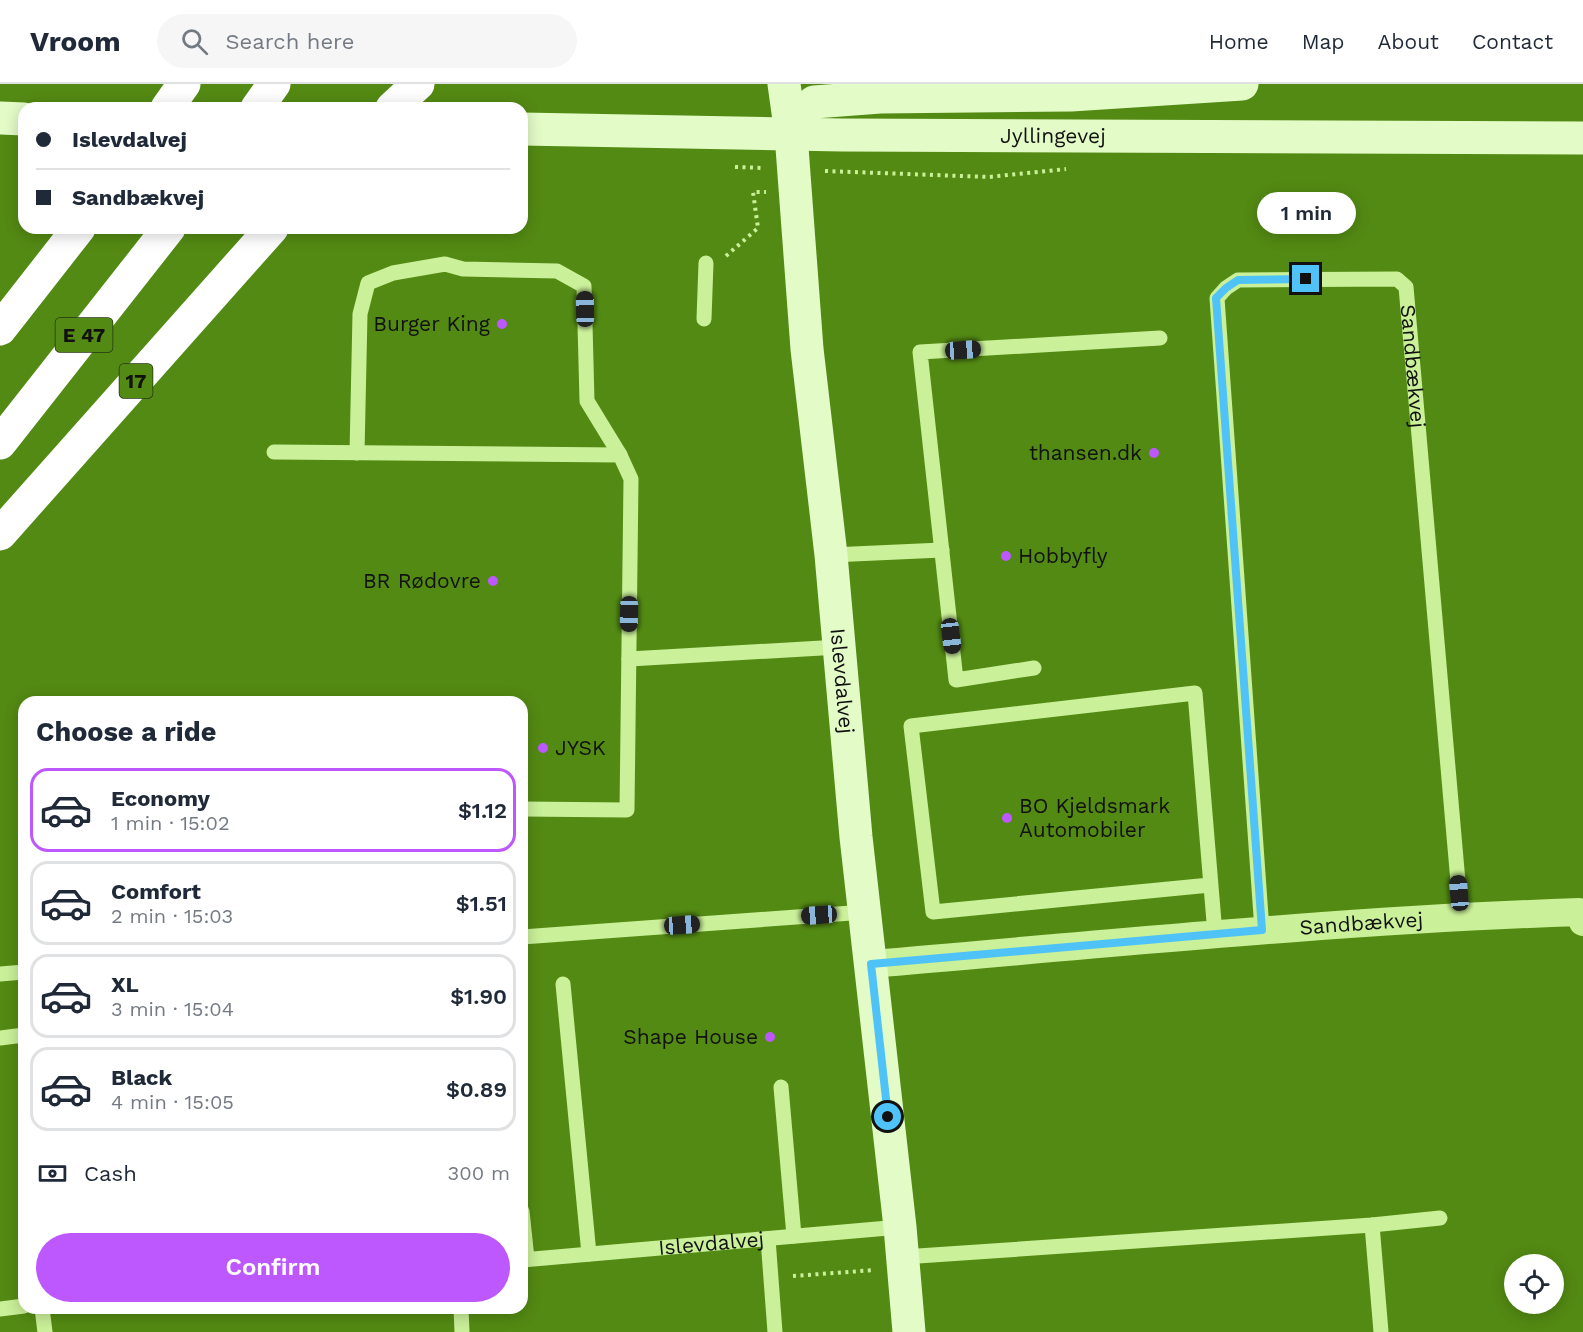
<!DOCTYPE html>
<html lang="en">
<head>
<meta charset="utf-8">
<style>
  :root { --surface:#fff; --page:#f6f6f7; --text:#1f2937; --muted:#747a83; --line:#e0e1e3; --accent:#bd58ff }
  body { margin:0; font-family:"Work Sans",sans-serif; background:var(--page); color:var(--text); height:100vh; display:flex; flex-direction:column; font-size:22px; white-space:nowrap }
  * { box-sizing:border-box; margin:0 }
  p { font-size:20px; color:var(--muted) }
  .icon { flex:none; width:33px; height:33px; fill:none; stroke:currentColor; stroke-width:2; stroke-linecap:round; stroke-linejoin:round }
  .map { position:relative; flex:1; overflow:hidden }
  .details { position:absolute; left:18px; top:612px; width:510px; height:618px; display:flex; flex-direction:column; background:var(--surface); border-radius:18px; box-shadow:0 3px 15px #0003 }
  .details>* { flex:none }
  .hud { position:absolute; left:18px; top:18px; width:510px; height:132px; border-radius:18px; box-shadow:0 3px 15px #0003; display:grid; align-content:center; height:132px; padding:0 18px; background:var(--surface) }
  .buttons { position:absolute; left:1504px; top:1170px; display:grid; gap:12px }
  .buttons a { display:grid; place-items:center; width:60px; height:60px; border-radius:50%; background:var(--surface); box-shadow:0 3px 15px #0003; font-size:30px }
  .end { position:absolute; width:27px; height:27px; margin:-14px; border:8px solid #4fc3f7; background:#111; box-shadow:0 0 0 3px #111 }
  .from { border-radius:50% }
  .bubble { position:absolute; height:42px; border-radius:21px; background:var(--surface); box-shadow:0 3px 15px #0003; font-size:20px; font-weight:600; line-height:42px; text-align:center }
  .car { position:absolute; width:18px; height:36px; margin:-18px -9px; border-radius:8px; box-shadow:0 0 4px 2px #0007; background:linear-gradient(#222 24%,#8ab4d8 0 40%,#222 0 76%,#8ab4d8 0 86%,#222 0) }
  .hud b { display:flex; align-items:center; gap:21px; height:57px; font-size:22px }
  .hud b+b { border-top:2px solid var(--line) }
  .hud i { width:15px; height:15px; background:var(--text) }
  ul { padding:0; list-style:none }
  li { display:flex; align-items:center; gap:18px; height:84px; margin:0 12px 9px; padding:0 6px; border:3px solid var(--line); border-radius:18px }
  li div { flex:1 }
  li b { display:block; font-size:22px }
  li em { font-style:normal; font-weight:600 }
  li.current { border-color:var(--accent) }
  li>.icon { width:54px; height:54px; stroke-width:1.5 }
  h2 { padding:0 18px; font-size:27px; line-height:72px }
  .pay { display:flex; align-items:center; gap:15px; height:66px; padding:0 18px; font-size:22px }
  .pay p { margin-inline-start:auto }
  .primary-button { display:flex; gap:12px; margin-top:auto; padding:12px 18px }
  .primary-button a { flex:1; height:69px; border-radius:36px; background:var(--accent); color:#fff; font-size:24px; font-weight:600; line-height:69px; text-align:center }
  header { display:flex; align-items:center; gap:36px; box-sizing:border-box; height:84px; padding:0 30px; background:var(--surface); border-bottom:2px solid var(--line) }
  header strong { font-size:28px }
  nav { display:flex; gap:33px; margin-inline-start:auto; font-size:21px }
  .search { width:420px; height:54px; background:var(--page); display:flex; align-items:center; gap:15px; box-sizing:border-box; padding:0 21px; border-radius:33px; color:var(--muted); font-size:22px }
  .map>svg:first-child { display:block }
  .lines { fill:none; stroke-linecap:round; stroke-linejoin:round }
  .path { stroke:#caf099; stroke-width:4; stroke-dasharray:3 4.5; stroke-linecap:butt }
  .lane { stroke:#caf099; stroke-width:15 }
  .street { stroke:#caf099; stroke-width:28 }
  .secondary { stroke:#e3fbc7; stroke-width:33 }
  .highway { stroke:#fff; stroke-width:33 }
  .route { stroke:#4fc3f7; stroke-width:8 }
  .poi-dot { fill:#bd58ff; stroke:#538a13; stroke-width:2 }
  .labels { text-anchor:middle; stroke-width:4.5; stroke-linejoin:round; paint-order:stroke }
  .shield { fill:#538a13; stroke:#253512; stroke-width:1.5 }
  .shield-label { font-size:20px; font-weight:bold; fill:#111 }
  .street-label { font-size:21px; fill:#111; stroke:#538a13 }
  .poi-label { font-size:21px; fill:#111; stroke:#538a13; text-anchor:end }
</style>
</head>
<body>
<header>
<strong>Vroom</strong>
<div class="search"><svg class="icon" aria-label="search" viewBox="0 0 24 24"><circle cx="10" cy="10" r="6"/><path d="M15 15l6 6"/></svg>Search here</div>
<nav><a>Home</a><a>Map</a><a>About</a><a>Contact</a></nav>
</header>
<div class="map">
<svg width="1583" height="1248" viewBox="0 0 1583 1248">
  <rect width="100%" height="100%" fill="#538a13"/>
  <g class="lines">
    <path class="path" d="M735,83L764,84
      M825,87L989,93L1066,85
      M726,172L758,144L753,108H766
      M793,1192L875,1186"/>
    <g class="lane">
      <path d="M704,235L706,179"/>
      <path d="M274,368L620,371L631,395L627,726L522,725"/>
      <path d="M357,369L360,230L368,199L393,189L445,180L463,185L557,187L584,202L587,317L620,371"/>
      <path d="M831,471L942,466"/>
      <path d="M629,575L839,563"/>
      <path d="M1034,584L956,596L920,268L1160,254"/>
      <path d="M1210,801L933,828L911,642L1195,609L1215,850"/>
      <path id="s1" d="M1262,846L1217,214L1226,204L1238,196L1397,195L1406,203L1461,832"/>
      <path d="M522,853L865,828"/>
      <path d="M0,890L24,888"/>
      <path d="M563,900L589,1170"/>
      <path d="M0,954L24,951"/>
      <path d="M781,1003L794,1152"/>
      <path d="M522,1127L527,1175"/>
      <path d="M1372,1141L1381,1248"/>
      <path d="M768,1155L775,1248"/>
      <path d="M903,1173L1372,1141L1440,1134"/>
      <path id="s2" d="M522,1176L900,1143"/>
      <path d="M42,1224L45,1248"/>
      <path d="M461,1224L462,1248"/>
      <path d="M0,1225L24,1222"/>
    </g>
    <path class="street" id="s3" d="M871,880C1107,860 1342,836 1579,828L1583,838"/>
    <g class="secondary">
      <path id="s4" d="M784,0L791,50L807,265L831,471L856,753L900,1143L909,1248"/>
      <path d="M0,34L24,35"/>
      <path id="s5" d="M522,45L842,51L1583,54"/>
      <path d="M791,50L799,31L814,18L880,13L1071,11L1242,0"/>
    </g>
    <path class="highway" d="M167,24L184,0
      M257,24L274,0
      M392,24L418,0
      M0,245L79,144
      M0,359L169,144
      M0,450L272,144"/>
  </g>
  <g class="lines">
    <path class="route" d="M888,1033L871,880L1262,846L1216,214L1226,204L1238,196L1306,195"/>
  </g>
  <g class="poi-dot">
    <circle cx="502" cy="240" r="6"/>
    <circle cx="1154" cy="369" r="6"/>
    <circle cx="1006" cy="472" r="6"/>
    <circle cx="493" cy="497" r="6"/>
    <circle cx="543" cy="664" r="6"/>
    <circle cx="1007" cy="734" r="6"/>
    <circle cx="770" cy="953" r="6"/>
  </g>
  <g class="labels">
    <g class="shield">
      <rect x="55.5" y="234" width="57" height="34" rx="4.5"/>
      <rect x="119.5" y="280" width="33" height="34" rx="4.5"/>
    </g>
    <g class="shield-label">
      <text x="84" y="258">E 47</text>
      <text x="136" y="304">17</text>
    </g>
    <g class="street-label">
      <text dy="7" stroke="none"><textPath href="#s5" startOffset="531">Jyllingevej</textPath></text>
      <text dy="7" stroke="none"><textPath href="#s1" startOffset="912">Sandbækvej</textPath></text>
      <text dy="7" stroke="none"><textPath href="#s4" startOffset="600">Islevdalvej</textPath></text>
      <text dy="7" stroke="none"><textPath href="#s3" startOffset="492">Sandbækvej</textPath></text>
      <text dy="7" stroke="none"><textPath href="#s2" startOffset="190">Islevdalvej</textPath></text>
    </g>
    <g class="poi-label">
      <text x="490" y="247">Burger King</text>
      <text x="1142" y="376">thansen.dk</text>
      <text x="1018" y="479" text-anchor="start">Hobbyfly</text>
      <text x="481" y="504">BR Rødovre</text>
      <text x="555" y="671" text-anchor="start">JYSK</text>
      <text x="1019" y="729" text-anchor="start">BO Kjeldsmark<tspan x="1019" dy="24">Automobiler</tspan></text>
      <text x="758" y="960">Shape House</text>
    </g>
  </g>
</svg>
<div class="buttons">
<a><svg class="icon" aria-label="locate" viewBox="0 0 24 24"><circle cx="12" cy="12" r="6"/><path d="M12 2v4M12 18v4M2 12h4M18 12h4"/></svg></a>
</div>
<i class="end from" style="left:888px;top:1033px"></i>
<i class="end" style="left:1306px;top:195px"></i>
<div class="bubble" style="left:1257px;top:108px;width:99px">1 min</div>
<i class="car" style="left:585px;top:225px;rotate:359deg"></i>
<i class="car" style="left:963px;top:266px;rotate:86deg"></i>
<i class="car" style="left:629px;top:530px;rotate:181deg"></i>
<i class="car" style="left:951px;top:552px;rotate:173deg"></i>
<i class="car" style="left:1459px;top:809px;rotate:355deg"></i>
<i class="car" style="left:819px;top:831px;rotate:266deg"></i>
<i class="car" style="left:682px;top:841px;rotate:86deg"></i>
<div class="hud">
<b><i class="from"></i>Islevdalvej</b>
<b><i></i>Sandbækvej</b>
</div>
<section class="details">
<h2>Choose a ride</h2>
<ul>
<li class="current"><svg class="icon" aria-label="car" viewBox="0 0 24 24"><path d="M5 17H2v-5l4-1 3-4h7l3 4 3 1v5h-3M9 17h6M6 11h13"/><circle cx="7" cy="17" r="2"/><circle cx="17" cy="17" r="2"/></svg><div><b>Economy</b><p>1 min · 15:02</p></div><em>$1.12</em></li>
<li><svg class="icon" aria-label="car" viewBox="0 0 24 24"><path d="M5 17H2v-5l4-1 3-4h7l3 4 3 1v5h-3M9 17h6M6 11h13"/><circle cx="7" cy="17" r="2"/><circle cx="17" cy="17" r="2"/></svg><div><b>Comfort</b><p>2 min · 15:03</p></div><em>$1.51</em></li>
<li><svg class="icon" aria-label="car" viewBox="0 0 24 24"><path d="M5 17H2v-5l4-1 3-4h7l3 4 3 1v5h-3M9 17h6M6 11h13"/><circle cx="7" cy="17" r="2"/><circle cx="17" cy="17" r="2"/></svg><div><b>XL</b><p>3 min · 15:04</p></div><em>$1.90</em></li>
<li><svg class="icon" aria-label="car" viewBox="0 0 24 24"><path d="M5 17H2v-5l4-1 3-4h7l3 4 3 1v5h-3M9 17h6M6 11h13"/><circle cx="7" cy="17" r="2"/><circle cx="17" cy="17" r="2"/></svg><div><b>Black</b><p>4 min · 15:05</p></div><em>$0.89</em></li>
</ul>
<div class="pay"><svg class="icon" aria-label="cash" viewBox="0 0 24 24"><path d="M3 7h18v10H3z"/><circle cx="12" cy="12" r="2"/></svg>Cash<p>300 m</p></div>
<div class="primary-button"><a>Confirm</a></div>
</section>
</div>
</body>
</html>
